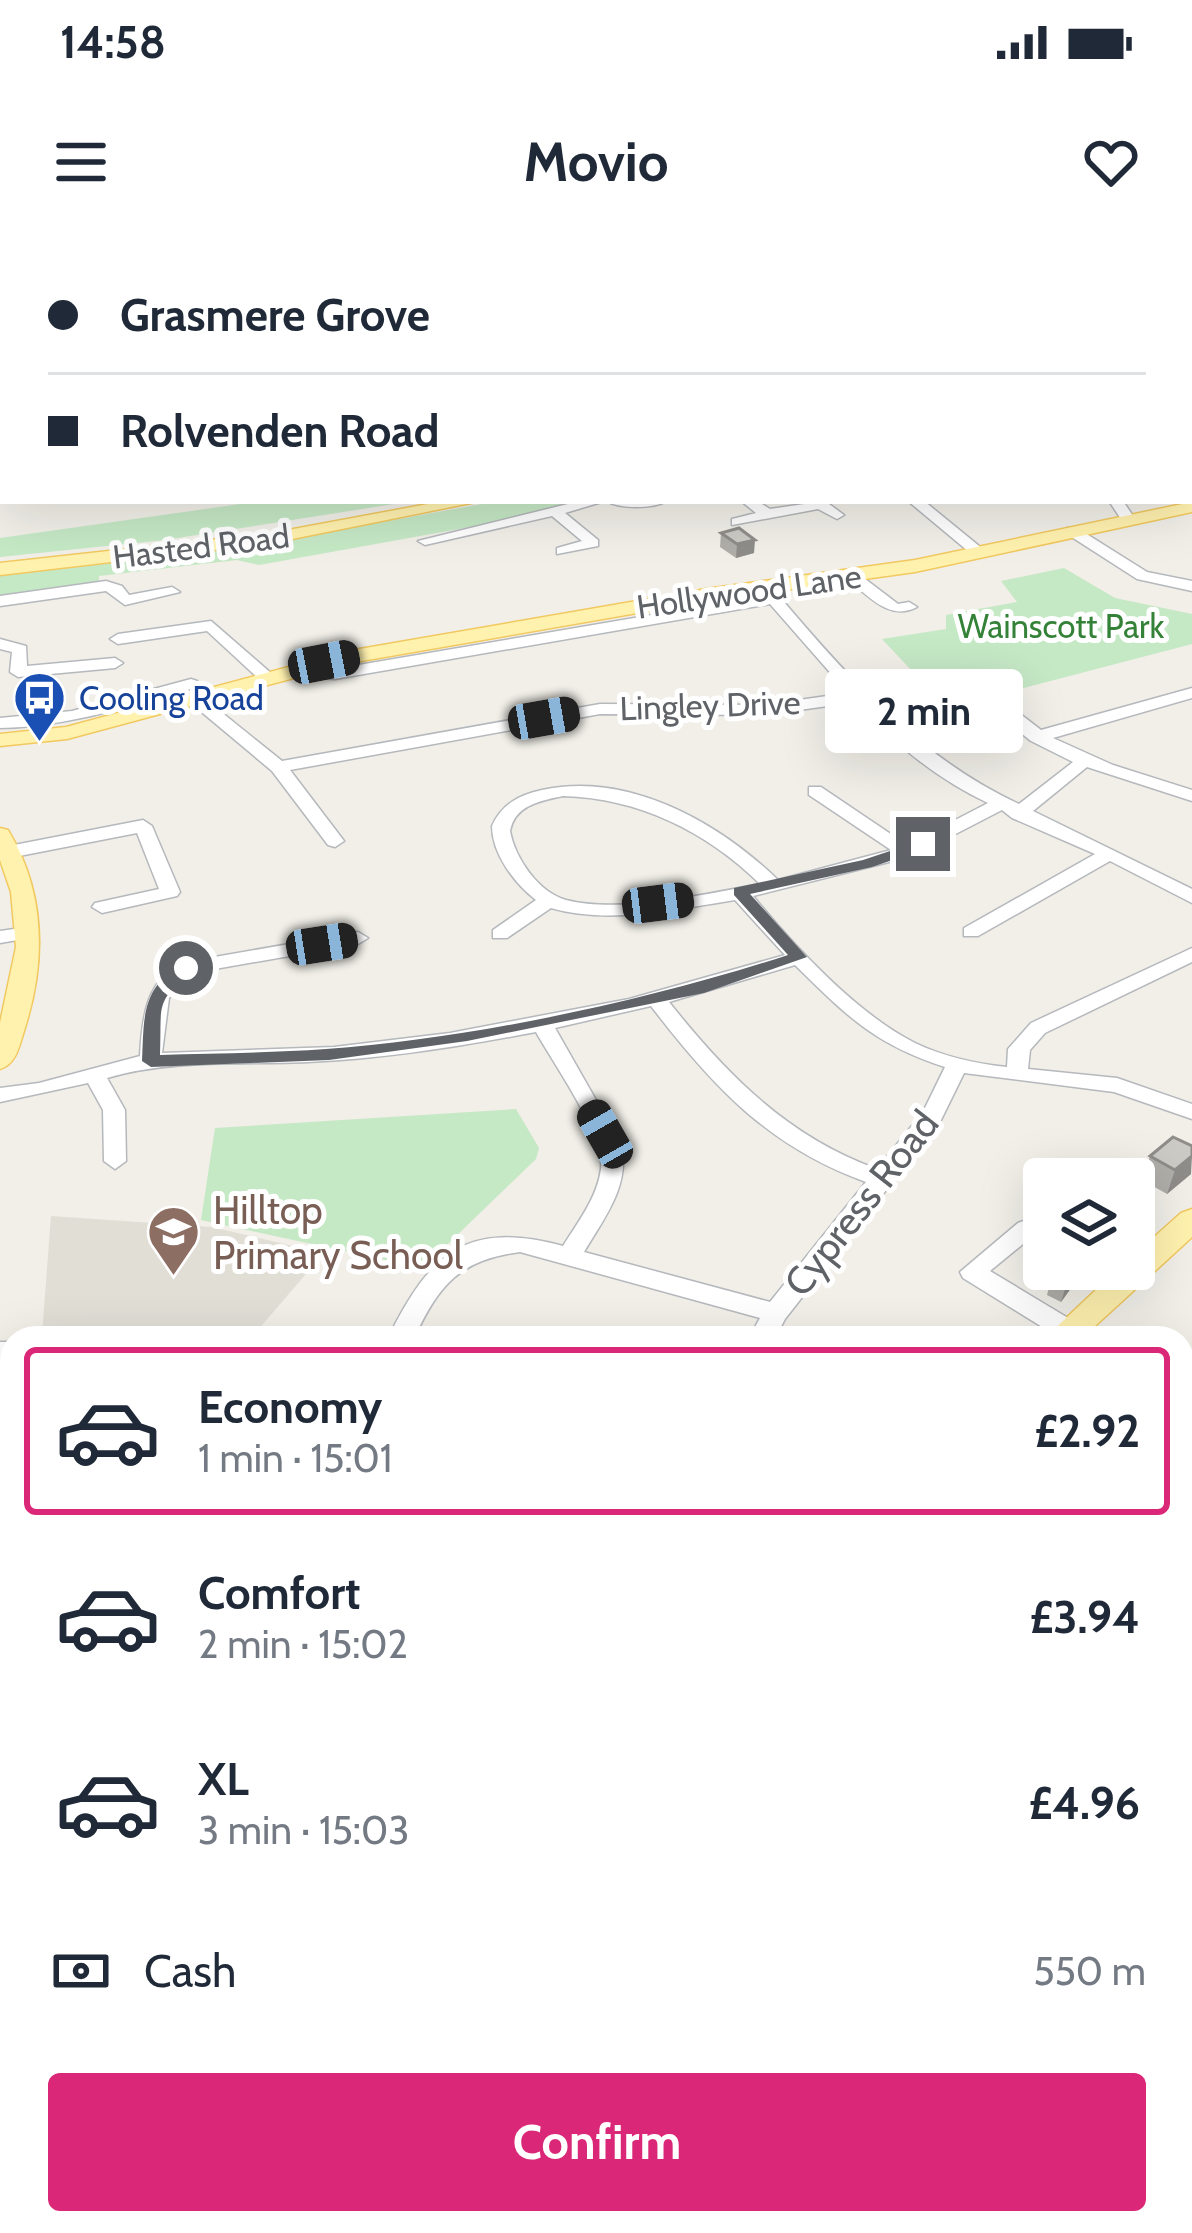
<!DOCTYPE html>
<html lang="en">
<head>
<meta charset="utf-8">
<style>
  :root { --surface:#fff; --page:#f2f2f3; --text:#1f2937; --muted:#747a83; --line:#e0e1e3; --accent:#db2777 }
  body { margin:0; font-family:Cabin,sans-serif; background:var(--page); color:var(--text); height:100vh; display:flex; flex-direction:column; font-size:45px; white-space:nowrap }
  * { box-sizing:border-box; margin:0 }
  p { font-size:39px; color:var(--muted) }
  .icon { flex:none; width:66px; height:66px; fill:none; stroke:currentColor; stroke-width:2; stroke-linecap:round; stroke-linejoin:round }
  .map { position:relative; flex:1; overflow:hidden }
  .details { position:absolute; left:0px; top:1086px; width:1194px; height:909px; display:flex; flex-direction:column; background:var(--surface); border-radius:36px 36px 0 0; box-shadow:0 12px 48px #0002 }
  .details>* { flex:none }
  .banner { position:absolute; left:0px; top:0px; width:1194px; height:264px; box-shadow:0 12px 48px #0002; display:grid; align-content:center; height:264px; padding:0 48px; background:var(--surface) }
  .tools { position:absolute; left:1023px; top:918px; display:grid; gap:24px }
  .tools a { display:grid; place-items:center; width:132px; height:132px; border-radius:12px; background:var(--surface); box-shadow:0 12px 48px #0002; font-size:60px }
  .end { position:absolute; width:54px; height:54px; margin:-27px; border:15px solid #5f6368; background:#fff; box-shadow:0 0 0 6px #fff }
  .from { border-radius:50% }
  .bubble { position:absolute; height:84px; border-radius:12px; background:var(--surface); box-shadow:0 12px 48px #0002; font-size:39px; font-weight:700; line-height:84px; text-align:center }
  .car { position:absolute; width:36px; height:72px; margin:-36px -18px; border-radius:15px; box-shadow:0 0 9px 3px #0007; background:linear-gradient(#222 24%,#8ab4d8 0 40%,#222 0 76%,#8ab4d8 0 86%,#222 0) }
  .banner b { display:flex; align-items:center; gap:42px; height:114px; font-size:45px }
  .banner b+b { border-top:3px solid var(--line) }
  .banner i { width:30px; height:30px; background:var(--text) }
  ul { padding:21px 0 0; list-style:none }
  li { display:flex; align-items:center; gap:36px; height:168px; margin:0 24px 18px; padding:0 24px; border:6px solid transparent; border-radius:12px }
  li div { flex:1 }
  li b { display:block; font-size:45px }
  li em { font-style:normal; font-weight:700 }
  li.active { border-color:var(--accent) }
  li>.icon { width:108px; height:108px; stroke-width:1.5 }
  .pay { display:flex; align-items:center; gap:30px; height:132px; padding:0 48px; font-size:45px }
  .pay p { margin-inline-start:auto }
  .button { display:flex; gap:24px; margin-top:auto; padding:24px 48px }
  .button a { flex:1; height:138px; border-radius:12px; background:var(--accent); color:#fff; font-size:48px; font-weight:700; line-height:138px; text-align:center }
  .status { display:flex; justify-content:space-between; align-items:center; height:84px; padding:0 60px; background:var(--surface); direction:ltr }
  .status svg { height:33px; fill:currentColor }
  header { display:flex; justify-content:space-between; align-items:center; height:156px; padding:0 48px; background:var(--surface); font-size:54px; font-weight:700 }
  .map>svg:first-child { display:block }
  .education { fill:#e1ded6 }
  .green { fill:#c5e8c5 }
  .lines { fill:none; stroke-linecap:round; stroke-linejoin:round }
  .minor-casing { stroke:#b5b8bc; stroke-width:3 }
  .major-casing { stroke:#f2c960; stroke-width:3 }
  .minor { fill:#fff; fill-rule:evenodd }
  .major { fill:#fff2af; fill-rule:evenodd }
  .wall { fill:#afaea9 }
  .shaded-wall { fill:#8f8d8a }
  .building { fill:#cccac5; stroke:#8f8d8a; stroke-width:3 }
  .route { fill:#5f6368 }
  .labels { text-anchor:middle; stroke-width:10; stroke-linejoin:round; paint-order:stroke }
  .far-street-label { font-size:33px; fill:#5f6368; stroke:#fff }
  .far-park-label { font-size:33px; fill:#348238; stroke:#fff }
  .far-transit-label { font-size:33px; fill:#164399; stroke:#fff; text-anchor:start }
  .street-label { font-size:39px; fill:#5f6368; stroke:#fff }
  .education-label { font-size:39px; fill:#785e54; stroke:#fff; text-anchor:start }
</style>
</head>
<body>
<div class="status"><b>14:58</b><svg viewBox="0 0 49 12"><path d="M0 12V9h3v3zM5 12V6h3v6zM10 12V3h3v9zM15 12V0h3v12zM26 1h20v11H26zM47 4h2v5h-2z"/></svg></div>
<header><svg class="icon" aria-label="menu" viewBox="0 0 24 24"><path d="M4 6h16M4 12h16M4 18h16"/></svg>Movio<svg class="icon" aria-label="heart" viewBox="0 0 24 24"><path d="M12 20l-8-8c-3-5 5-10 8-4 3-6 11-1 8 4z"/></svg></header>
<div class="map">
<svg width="1192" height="1993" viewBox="0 0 1192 1993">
  <rect width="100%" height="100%" fill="#f1efe8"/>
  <path class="education" d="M51,976L211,987L324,1013L251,1098H63L42,1095Z
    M1192,1193V1495L1182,1490V1233Z"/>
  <path class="green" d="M262,261H413L165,300L0,317V298Z
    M499,261H586L509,280L259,325L237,320L99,336V343L0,358V334L242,307Z
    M1064,328L1115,358L1192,374V404L1001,454L985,439L928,448L882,399L946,389V375L1017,362L1001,341Z
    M516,869L539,908L536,919L423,1028L201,980L215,888Z"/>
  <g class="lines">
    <defs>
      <path id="minor" d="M1130,0H1140V3H1130Z
        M1191,3H1192V9H1191Z
        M1191,86H1192V92H1191Z
        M1192,114V122L1191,123V115Z
        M1191,160H1192V168H1191Z
        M1191,245H1192V254H1191Z
        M580,261H605L565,273L598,300V306L557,314V308L582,301L552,276L425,305L418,301Z
        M606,261H667C653,269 620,269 606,261Z
        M741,261H757L770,269L825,261L844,275L837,279L818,269L732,285V279L756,273Z
        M908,261H924L984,310V316H974Z
        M1109,261H1123L1135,279L1133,282H1123Z
        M1067,288H1077L1147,332L1192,341V351L1137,339L1067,294Z
        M846,332H856L898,364L909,362L917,367C889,382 868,355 846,338Z
        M106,341L122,346L129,355L172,347L180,352L125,365L106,351L0,366V356Z
        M762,341L779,356C849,439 920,518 1019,564L1073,522L1031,501L981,461V453H993L1041,490L1192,448V458L1053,498L1113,525L1192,550V561L1087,527L1033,571L1192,649V663L1110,621L978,696H964V688L1095,614L1012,578L1002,570L913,616L753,656C794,706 857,774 915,803C942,816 977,824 1007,827L1008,809L1031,783L1192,708V722L1045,793L1030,810L1028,829L1117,838L1192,864V879L1114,852L964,833L941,880L785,1079L775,1098H749L760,1078L520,1012C459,1020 439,1045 414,1098H388C430,1013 466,980 563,1006C578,982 597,958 601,929C605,895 553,823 536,792C461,806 384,819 308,822C241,825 172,819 107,838L125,870L126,921L115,929L104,921L103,870L88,843L0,862V848L39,843L140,816C142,778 146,737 186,722L358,692L368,698L358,704L192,733L169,758L162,813L334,807L450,793L629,759L785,715L735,660C677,669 610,685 551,668L507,698H493V690L536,660C515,644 492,614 492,586C502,564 519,555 542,550C628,531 718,582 778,640L891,610L809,555V547H821L907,605L988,563C939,540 891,502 856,462L764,475L600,474L290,530L344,601L335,607L328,605L272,531L186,459L200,455L282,521L600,464L764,465L848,453L770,364L335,439L316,438L297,426L305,421L325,430L335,429L763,356L754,346ZM563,556C638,558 706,591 760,644C706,654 621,674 566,660C538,652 515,618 510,591C515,565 540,561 563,556ZM795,725C847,776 874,804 945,827L923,872L877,929C788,897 727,835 669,762ZM651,766C713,847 769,907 866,942L770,1062L584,1012C604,978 631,945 621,904L555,788Z
        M211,381L272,434V440H260L207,391L118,404L110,399L118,394Z
        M0,399L26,406L27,426L115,418L123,423L115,428L18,437L10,432L12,412L0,409Z
        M191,439L197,441V447C132,465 68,487 0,488V478L72,471Z
        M143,580L152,586L180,652L177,656L102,673L92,667L95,663L159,649L137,593L9,618L0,613L9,606Z
        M28,687L38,693L35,697L0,703V691Z
        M1026,980L1034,983L1038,989L1034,995L990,1031L1078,1084L1082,1091L1078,1098H1060L963,1038L960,1032L1018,983Z
        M0,1102H12V1122H0Z
        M1192,1272V1342L1182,1345V1276Z
        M0,1380L12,1384V1410L0,1406Z
        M0,1629L12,1634V1667L0,1662Z
        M650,1983H693L697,1993H654Z
        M923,1983H966L970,1993H927Z"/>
      <path id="major" d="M1191,69H1192V77H1191Z
        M444,261H481L272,303L0,335V323L272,293Z
        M1192,262V272L915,332L706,361L350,423L67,499L0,506V494L66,487L348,411L706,349L915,320Z
        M0,588L8,590C46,653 46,723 24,791C19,807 16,824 0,829V783L16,707L11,652L0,620Z
        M1192,969V997L1082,1098H1045L1118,1029H1134V1015L1181,973Z
        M175,1983H229L225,1993H170Z"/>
    </defs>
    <use href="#minor" class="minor-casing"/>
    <use href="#major" class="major-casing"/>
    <use href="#minor" class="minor"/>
    <use href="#major" class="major"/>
  </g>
  <path class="wall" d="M721,293L754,313L736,318L720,307Z
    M933,434L965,460L944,463L930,449Z
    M1150,916L1191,934L1167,954L1142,940Z
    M1051,1039L1074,1044L1061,1062L1047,1055Z"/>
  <path class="shaded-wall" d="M755,300L754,313L736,318L737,304Z
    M968,445L965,460L944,463L946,449Z
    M1192,916L1191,934L1167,954L1175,930Z
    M1079,1029L1074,1044L1061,1062L1066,1046Z"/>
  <path class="building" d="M739,288L755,300L737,304L721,293Z
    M954,431L968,445L946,449L933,434Z
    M1173,897L1192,906V916L1175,930L1150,916Z
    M1059,1029H1078L1066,1046L1051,1039Z"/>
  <path class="route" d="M923,600L928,601V608L872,627L750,654L807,717L704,753L467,801L329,820L151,827L142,821C144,779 141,749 180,725L194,728C154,765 162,761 160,815C215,813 271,813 326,809C475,798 646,761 788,715L734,655V648L863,620Z"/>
  <defs>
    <symbol id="bus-pin" viewBox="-11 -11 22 30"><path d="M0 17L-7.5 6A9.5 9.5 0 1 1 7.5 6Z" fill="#1a4fb4" stroke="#fff"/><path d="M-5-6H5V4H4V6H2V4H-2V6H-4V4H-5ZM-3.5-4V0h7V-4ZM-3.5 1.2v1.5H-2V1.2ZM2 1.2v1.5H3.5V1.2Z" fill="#fff"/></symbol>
    <symbol id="school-pin" viewBox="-11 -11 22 30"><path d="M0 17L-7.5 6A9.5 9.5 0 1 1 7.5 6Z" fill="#8d6e63" stroke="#fff"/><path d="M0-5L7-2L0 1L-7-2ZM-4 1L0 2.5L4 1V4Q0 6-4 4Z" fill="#fff"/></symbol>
  </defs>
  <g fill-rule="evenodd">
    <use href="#bus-pin" x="10" y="428" width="59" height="81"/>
    <use href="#school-pin" x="144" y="962" width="59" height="81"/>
  </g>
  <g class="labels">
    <g class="far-street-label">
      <text transform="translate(201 306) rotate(-7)" y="12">Hasted Road</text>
      <text transform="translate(749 351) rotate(-8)" y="12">Hollywood Lane</text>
      <text transform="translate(710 465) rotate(-2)" y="12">Lingley Drive</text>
    </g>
    <g class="far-park-label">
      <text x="1061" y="398">Wainscott Park</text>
    </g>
    <g class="far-transit-label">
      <text x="79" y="470">Cooling Road</text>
    </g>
    <g class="street-label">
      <text transform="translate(861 963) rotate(-52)" y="14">Cypress Road</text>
    </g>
    <g class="education-label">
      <text x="213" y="984">Hilltop<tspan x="213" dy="45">Primary School</tspan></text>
    </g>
  </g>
</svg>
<div class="tools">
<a><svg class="icon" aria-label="layers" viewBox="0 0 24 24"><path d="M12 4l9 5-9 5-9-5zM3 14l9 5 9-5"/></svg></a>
</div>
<i class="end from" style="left:186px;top:728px"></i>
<i class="end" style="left:923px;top:604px"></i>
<div class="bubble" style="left:825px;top:429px;width:198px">2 min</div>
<i class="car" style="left:324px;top:422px;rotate:79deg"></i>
<i class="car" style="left:544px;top:478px;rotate:80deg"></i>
<i class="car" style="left:658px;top:663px;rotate:83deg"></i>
<i class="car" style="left:322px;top:704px;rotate:81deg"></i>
<i class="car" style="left:605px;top:894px;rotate:330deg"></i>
<div class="banner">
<b><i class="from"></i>Grasmere Grove</b>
<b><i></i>Rolvenden Road</b>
</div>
<section class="details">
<ul>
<li class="active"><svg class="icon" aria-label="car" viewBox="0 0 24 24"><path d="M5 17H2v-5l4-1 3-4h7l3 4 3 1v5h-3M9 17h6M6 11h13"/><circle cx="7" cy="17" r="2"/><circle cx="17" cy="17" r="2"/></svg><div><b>Economy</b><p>1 min · 15:01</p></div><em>£2.92</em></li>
<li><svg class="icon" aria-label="car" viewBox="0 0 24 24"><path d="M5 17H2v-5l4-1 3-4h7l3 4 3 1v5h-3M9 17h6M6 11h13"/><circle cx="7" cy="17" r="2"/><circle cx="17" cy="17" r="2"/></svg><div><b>Comfort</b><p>2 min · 15:02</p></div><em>£3.94</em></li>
<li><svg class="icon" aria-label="car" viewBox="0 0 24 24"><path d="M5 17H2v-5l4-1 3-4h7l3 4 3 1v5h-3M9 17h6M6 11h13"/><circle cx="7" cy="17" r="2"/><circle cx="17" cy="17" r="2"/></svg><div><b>XL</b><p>3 min · 15:03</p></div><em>£4.96</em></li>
</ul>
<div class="pay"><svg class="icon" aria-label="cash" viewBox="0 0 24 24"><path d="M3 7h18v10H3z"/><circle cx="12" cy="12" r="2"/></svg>Cash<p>550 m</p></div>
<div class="button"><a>Confirm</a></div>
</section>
</div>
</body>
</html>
